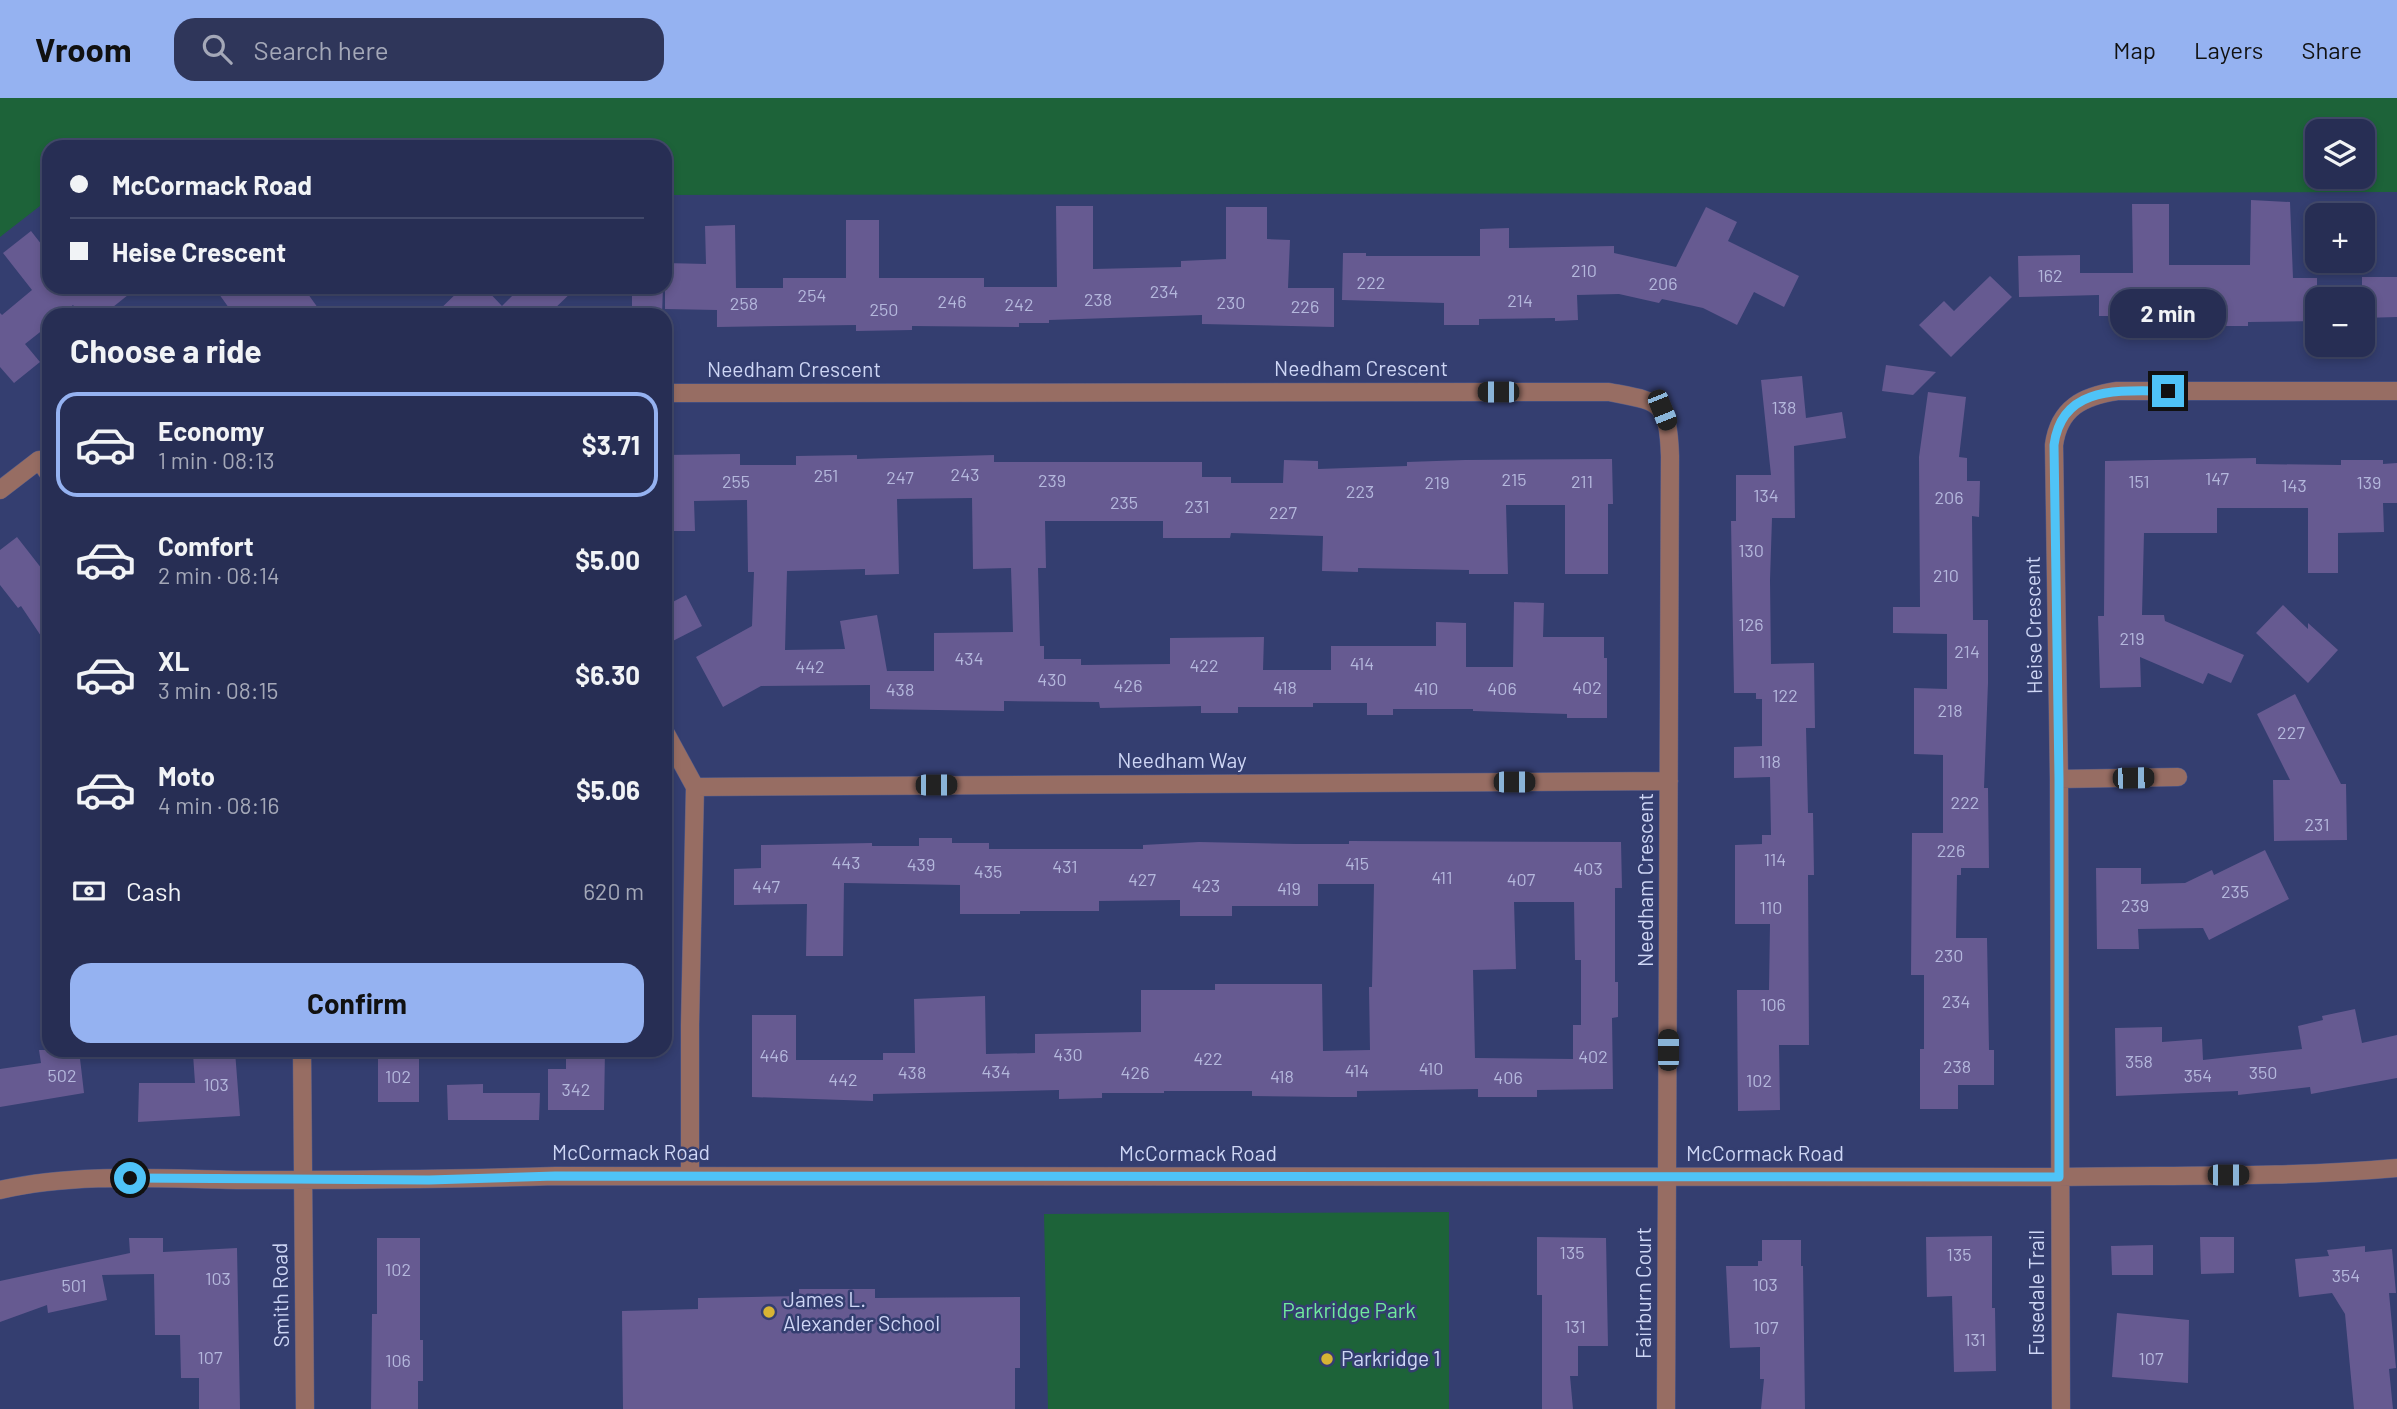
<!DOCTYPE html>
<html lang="en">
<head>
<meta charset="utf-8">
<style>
  :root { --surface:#272e54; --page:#2f365a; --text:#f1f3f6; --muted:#a4a8b8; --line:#434a6b; --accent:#95b2f1 }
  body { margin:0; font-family:Barlow,sans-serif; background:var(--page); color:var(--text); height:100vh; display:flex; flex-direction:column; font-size:26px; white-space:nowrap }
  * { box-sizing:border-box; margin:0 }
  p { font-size:23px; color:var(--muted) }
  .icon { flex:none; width:38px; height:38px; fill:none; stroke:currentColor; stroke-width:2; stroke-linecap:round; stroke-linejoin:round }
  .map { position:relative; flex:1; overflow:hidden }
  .panel { position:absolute; left:42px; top:210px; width:630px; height:749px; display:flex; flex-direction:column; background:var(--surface); border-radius:21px; box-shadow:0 4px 10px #0003,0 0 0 2px var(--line) }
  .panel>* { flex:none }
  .banner { position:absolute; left:42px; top:42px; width:630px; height:154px; border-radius:21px; box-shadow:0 4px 10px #0003,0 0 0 2px var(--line); display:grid; align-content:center; height:154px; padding:0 28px; background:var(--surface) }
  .buttons { position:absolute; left:2305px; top:21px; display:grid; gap:14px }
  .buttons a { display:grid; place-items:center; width:70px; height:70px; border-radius:14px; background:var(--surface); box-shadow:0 4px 10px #0003,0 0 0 2px var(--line); font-size:35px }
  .end { position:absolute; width:32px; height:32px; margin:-16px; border:9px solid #4fc3f7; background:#111; box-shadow:0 0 0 4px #111 }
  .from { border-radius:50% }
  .bubble { position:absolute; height:49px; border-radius:21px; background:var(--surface); box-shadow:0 4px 10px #0003,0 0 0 2px var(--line); font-size:23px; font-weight:700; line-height:49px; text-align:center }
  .car { position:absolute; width:21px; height:42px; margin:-21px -10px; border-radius:9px; box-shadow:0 0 5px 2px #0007; background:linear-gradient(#222 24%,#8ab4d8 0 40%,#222 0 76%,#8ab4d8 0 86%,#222 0) }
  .banner b { display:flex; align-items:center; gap:24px; height:66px; font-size:26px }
  .banner b+b { border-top:2px solid var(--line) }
  .banner i { width:18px; height:18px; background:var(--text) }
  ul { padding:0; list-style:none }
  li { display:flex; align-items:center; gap:21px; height:105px; margin:0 14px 10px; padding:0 14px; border:4px solid transparent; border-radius:21px }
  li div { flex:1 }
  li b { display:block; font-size:26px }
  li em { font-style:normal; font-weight:700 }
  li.active { border-color:var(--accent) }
  li>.icon { width:63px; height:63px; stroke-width:1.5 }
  h2 { padding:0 28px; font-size:32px; line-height:84px }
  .pay { display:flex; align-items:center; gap:18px; height:77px; padding:0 28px; font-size:26px }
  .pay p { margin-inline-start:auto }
  .primary-button { display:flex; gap:14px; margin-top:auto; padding:14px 28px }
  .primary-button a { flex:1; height:80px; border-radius:21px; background:var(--accent); color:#111; font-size:28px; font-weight:700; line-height:80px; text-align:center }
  header { display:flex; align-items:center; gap:42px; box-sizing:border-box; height:98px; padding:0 35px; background:var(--accent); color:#111 }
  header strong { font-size:33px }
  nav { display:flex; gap:38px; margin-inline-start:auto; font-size:24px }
  .search { width:490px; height:63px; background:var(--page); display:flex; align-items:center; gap:18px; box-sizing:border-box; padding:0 24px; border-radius:21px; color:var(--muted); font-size:26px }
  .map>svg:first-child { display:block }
  .green { fill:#1d6339; fill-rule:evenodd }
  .building { fill:#665a91; fill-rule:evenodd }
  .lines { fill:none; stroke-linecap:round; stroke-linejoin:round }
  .minor-casing { stroke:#535c8b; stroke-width:19 }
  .minor { stroke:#976d63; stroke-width:18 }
  .route { stroke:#4fc3f7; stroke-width:9 }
  .poi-dot { fill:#d7b434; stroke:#343e70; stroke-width:2.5 }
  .labels { text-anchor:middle; stroke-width:5; stroke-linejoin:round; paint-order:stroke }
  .number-label { font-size:18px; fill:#b4b7dc }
  .street-label { font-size:21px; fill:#ced6f5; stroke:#343e70 }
  .poi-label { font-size:21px; fill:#ced6f5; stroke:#343e70; text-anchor:start }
  .park-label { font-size:21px; fill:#71eb9d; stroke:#343e70 }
</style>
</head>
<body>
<header>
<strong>Vroom</strong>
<div class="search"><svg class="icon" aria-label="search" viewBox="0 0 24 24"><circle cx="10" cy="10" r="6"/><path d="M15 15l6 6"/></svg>Search here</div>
<nav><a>Map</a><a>Layers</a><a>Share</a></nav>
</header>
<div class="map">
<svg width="2397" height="1311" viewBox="0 0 2397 1311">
  <rect width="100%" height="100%" fill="#343e70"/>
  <path class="green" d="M0,0H2397V94L665,97V49H49V101L0,139ZM2317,33H2362V79H2317Z
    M1449,1114V1311H1048L1044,1116Z"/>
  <path class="building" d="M2251,102L2290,104L2293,180H2317V223L2248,224V228H2205L2204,210H2155V218H2099V197L2019,199L2018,158L2080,157V175H2133L2132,106H2169V167H2250Z
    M1056,108H1093V171L1181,169V163L1226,161V109H1267V141L1290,142L1288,190H1334V229L1202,226V217L1049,222V225H1019V229L912,228V232L856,233V227L717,229V212L665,211V165L706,166L705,128L735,127L736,190H783V180H846V122H879V180H984V189H1057Z
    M1706,109L1737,124L1728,143L1799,178L1784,209L1754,194L1737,227L1703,210L1662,201L1659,205L1619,196L1577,197L1578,222L1555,223V220L1479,221V227H1444V205L1342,202L1343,155H1366V158H1480V131L1509,130V150L1614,148V155L1676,169Z
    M31,133L49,156V189H138L103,217H81L73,207L61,217H49V227L25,246L40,264L14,285L0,269V215L2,217L32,192L3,155Z
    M1990,178L2012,199L1951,259L1919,227L1944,203L1954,213Z
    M2362,179H2397V219L2362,220Z
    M214,189H303L323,217H234Z
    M463,189H484L502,208L521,189H577L548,217H434Z
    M632,189H663L662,217H632Z
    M1886,267L1936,274L1913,297L1882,293Z
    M1802,278L1806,320L1842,314L1846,340L1794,348L1795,420H1772L1770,482L1771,566L1814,565L1815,630H1806L1808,715H1813L1814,777H1808L1809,947H1779L1780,1012L1738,1013L1737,892H1769L1770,826H1735V747L1762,746V737H1771L1770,679L1734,680V649L1762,648V601H1756V595H1734L1731,423H1736V377H1771L1761,282Z
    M1928,294L1966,299L1959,359L1967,360V383H1980L1979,419L1972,418L1973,522H1988V585L1984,690H1988L1989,770H1961V777H1957L1956,840H1987L1989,952H1994V987H1958V1011H1920V951H1924V877H1911L1912,735H1943V657L1914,656V590L1947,591V536L1893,535V509H1920L1919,359Z
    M740,356V367H796V358L857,357V361L994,357V364H1202V379H1231V385H1283L1284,362L1318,363V371L1407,368V364L1465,362L1612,361L1613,406H1608V476H1565V407H1506L1508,476H1469V472L1358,470V474L1322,473L1323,438L1231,435L1230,440H1163V423H1045L1046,470H1038L1040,548H1044V561H1081V567L1170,566V540L1264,539L1263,572H1331V548H1436V524L1466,525V569H1513L1514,504L1544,505L1543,539H1604V560H1607V620H1567V616L1473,613V611H1393V617H1367V605H1313V609H1238V615H1201V608L1100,610L1099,604L1004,603V613L870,611V587L761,588L723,609L696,559L752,528L754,474H748L747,402L694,403L695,433H665V357ZM972,400L973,471L1011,470L1013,534L934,535V573H887L877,517L840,523L845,551L785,552L787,473L865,471V477L899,476L897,401Z
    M2256,360V366L2341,367V362H2383V366L2397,365V405H2383L2384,434L2338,435V475H2308V410H2217V435H2144L2142,517H2164L2165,523L2244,557L2231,585L2208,575L2203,586L2140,559L2141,589L2100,590L2098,518H2104L2105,363Z
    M17,439L49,480V550L21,508L18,510L0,487V452Z
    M686,497L702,528L665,547V508Z
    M2283,507L2308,531V525L2338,552L2308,585L2256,535Z
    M2295,596L2341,686H2346L2347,742L2274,743L2273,682H2290L2257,616Z
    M919,740H952V745H989V751H1143V747L1199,744L1296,746H1349V743L1621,744L1622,790H1615V884H1618V919L1612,920L1613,991L1537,992V999H1478V991L1357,993V999H1333L1252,998V993H1164V995H1102V1000L1059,1001V992L873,996V1003L752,999V917H796V962H883V955H915L914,901L985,898L986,956L1035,955V936L1141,934V892H1215V886H1322L1323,953L1370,952L1369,889H1372L1374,786H1318V808H1232V818H1180V802L1099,803V813H1020V816H960V787L844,785L843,858H806L807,806L734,807V771L761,770V747L872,745V748H919ZM1514,804H1574L1575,862H1581V927H1573V961L1475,960L1473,872L1516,871Z
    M2265,752L2289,801L2209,842L2203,830L2138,831L2139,851H2097L2096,770H2141V786L2185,785L2212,772L2214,777Z
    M2355,911L2362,945L2397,937V980L2311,996L2310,989L2238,997V993L2116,998L2115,930L2162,929V944L2202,941L2203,962L2302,951L2298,928L2323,922L2322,918Z
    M39,952H79L84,995L0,1009V971L41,965Z
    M566,952H605L604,1012H548V971H566Z
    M235,953L240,1018L138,1024L139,985H195L193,956Z
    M378,955H419V1004H378Z
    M483,986V995H540L539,1022H448L447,987Z
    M1992,1138V1210H1995L1996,1273L1954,1274L1952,1198L1927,1199L1926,1139Z
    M1537,1139L1606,1140L1608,1248H1578V1278H1570L1573,1311H1542V1197H1537Z
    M2200,1139H2234V1175L2201,1176Z
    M129,1140H163V1154L237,1150L240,1311H199V1280H181L180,1237H155L154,1176L102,1177L107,1202L48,1215L47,1207L0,1224V1183L130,1155Z
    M377,1140H420V1242H423V1283H418V1311H371L372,1216H377Z
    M1762,1142H1801V1168H1803L1805,1311H1761L1764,1281H1760V1249L1730,1250L1726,1168H1758V1163H1762Z
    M2153,1147V1177H2112L2111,1148Z
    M2365,1148V1154L2392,1151L2396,1195H2389L2396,1270L2389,1271L2393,1311H2354L2345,1216L2332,1195L2299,1199L2295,1161L2329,1158L2327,1152Z
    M799,1191H875V1200L1020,1199V1270H1015V1311H623L622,1213L698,1211V1200L799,1198Z
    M2117,1215L2189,1222L2188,1285L2112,1279Z"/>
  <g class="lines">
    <defs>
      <path id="minor" d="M665,295L1609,294C1660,304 1668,302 1670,358L1666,1311
        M0,392L39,362L49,376
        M665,634L695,689L690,927V1078
        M2059,681L2178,679
        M695,689L1669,683
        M302,952L305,1311
        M0,1092C79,1074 164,1081 245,1082C348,1082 451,1081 555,1078L2059,1079C2172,1077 2285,1080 2397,1070
        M2061,1311L2059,681L2054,347C2059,310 2083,298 2117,293H2397"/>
    </defs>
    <use href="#minor" class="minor-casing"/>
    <use href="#minor" class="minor"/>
  </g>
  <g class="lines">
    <path class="route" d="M130,1080L429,1082L555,1078L2059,1079V681L2054,347C2062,286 2121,293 2168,293"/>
  </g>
  <g class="poi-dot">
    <circle cx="769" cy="1214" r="7"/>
    <circle cx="1327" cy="1261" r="7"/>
  </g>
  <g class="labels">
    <g class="number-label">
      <text x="1584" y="179">210</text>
      <text x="2050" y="184">162</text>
      <text x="1371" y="191">222</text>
      <text x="1663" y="192">206</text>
      <text x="1164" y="200">234</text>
      <text x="812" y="204">254</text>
      <text x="1098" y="208">238</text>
      <text x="1520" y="209">214</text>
      <text x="952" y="210">246</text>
      <text x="1231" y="211">230</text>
      <text x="744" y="212">258</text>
      <text x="1019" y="213">242</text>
      <text x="1305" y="215">226</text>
      <text x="884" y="218">250</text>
      <text x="1784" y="316">138</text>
      <text x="965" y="383">243</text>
      <text x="826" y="384">251</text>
      <text x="900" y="386">247</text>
      <text x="2217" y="387">147</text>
      <text x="1514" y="388">215</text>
      <text x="1052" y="389">239</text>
      <text x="736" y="390">255</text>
      <text x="1582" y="390">211</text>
      <text x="2139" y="390">151</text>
      <text x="1437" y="391">219</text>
      <text x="2369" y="391">139</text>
      <text x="2294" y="394">143</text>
      <text x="1360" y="400">223</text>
      <text x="1766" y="404">134</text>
      <text x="1949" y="406">206</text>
      <text x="1124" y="411">235</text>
      <text x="1197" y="415">231</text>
      <text x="1283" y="421">227</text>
      <text x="1751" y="459">130</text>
      <text x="1946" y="484">210</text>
      <text x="1751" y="533">126</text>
      <text x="2132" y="547">219</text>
      <text x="1967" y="560">214</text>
      <text x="969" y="567">434</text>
      <text x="1362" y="572">414</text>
      <text x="1204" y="574">422</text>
      <text x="810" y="575">442</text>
      <text x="1052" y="588">430</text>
      <text x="1128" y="594">426</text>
      <text x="1285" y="596">418</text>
      <text x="1587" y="596">402</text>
      <text x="1426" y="597">410</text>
      <text x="1502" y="597">406</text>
      <text x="900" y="598">438</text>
      <text x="1785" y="604">122</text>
      <text x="1950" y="619">218</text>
      <text x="2291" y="641">227</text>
      <text x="1770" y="670">118</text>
      <text x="1965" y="711">222</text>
      <text x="2317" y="733">231</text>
      <text x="1951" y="759">226</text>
      <text x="1775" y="768">114</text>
      <text x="846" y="771">443</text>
      <text x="1357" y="772">415</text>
      <text x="921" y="773">439</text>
      <text x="1065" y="775">431</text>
      <text x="1588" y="777">403</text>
      <text x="988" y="780">435</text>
      <text x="1442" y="786">411</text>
      <text x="1142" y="788">427</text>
      <text x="1521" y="788">407</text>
      <text x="1206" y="794">423</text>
      <text x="766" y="795">447</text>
      <text x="1289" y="797">419</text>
      <text x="2235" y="800">235</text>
      <text x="2135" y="814">239</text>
      <text x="1771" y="816">110</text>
      <text x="1949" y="864">230</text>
      <text x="1956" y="910">234</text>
      <text x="1773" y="913">106</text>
      <text x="1068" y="963">430</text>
      <text x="774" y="964">446</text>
      <text x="1593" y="965">402</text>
      <text x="1208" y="967">422</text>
      <text x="2139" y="970">358</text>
      <text x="1957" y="975">238</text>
      <text x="1431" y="977">410</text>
      <text x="1357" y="979">414</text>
      <text x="996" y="980">434</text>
      <text x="912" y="981">438</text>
      <text x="1135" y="981">426</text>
      <text x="2263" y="981">350</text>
      <text x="62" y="984">502</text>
      <text x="2198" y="984">354</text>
      <text x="398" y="985">102</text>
      <text x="1282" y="985">418</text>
      <text x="1508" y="986">406</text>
      <text x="843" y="988">442</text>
      <text x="1759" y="989">102</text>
      <text x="216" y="993">103</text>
      <text x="576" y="998">342</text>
      <text x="1572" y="1161">135</text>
      <text x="1959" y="1163">135</text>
      <text x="398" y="1178">102</text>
      <text x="2346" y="1184">354</text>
      <text x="218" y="1187">103</text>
      <text x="1765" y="1193">103</text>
      <text x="74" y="1194">501</text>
      <text x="1575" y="1235">131</text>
      <text x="1766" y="1236">107</text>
      <text x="1975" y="1248">131</text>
      <text x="210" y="1266">107</text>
      <text x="2151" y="1267">107</text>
      <text x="398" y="1269">106</text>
    </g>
    <g class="street-label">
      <text x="1361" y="278">Needham Crescent</text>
      <text x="794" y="279">Needham Crescent</text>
      <text transform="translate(2034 527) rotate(-91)" y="7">Heise Crescent</text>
      <text x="1182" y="670">Needham Way</text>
      <text transform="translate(1646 782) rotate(-90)" y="7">Needham Crescent</text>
      <text x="631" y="1062">McCormack Road</text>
      <text x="1198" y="1063">McCormack Road</text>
      <text x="1765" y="1063">McCormack Road</text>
      <text transform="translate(1644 1195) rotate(-90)" y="7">Fairburn Court</text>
      <text transform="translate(2037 1195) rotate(-90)" y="7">Fusedale Trail</text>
      <text transform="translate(281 1197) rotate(-91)" y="7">Smith Road</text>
    </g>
    <g class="poi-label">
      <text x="783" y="1209">James L.<tspan x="783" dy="24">Alexander School</tspan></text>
      <text x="1341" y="1268">Parkridge 1</text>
    </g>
    <g class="park-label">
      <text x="1349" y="1220">Parkridge Park</text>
    </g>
  </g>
</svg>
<div class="buttons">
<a><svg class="icon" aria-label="layers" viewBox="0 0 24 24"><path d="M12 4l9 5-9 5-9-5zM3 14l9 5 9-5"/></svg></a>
<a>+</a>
<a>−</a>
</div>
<i class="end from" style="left:130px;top:1080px"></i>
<i class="end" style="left:2168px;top:293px"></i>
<div class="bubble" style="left:2110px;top:191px;width:116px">2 min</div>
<i class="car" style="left:1498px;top:294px;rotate:270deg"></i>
<i class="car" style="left:1662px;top:312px;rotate:158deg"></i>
<i class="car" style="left:2133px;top:680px;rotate:89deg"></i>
<i class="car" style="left:1514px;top:684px;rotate:90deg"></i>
<i class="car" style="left:936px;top:687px;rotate:90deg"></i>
<i class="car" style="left:1668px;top:952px;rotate:0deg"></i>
<i class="car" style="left:2228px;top:1077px;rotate:90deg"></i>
<div class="banner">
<b><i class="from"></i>McCormack Road</b>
<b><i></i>Heise Crescent</b>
</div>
<section class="panel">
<h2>Choose a ride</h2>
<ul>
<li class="active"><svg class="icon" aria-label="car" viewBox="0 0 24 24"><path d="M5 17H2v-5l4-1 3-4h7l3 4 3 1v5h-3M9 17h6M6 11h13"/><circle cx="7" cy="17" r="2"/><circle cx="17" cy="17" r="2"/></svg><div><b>Economy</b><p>1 min · 08:13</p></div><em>$3.71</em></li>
<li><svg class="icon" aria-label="car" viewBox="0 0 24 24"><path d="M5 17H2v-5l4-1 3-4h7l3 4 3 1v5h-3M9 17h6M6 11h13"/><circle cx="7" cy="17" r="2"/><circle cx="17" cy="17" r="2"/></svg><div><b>Comfort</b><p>2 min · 08:14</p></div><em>$5.00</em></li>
<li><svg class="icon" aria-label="car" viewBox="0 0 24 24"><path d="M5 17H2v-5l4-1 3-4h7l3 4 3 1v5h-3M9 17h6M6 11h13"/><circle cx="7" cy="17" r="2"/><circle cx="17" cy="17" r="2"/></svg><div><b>XL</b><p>3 min · 08:15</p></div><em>$6.30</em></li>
<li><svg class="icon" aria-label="car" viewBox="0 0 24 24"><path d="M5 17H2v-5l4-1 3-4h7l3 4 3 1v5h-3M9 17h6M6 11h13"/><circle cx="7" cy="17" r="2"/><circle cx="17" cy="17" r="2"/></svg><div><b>Moto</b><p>4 min · 08:16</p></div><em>$5.06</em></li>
</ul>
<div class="pay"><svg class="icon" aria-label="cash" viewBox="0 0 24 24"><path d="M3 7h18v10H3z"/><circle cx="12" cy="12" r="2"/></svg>Cash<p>620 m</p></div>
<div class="primary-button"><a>Confirm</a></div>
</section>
</div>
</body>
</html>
